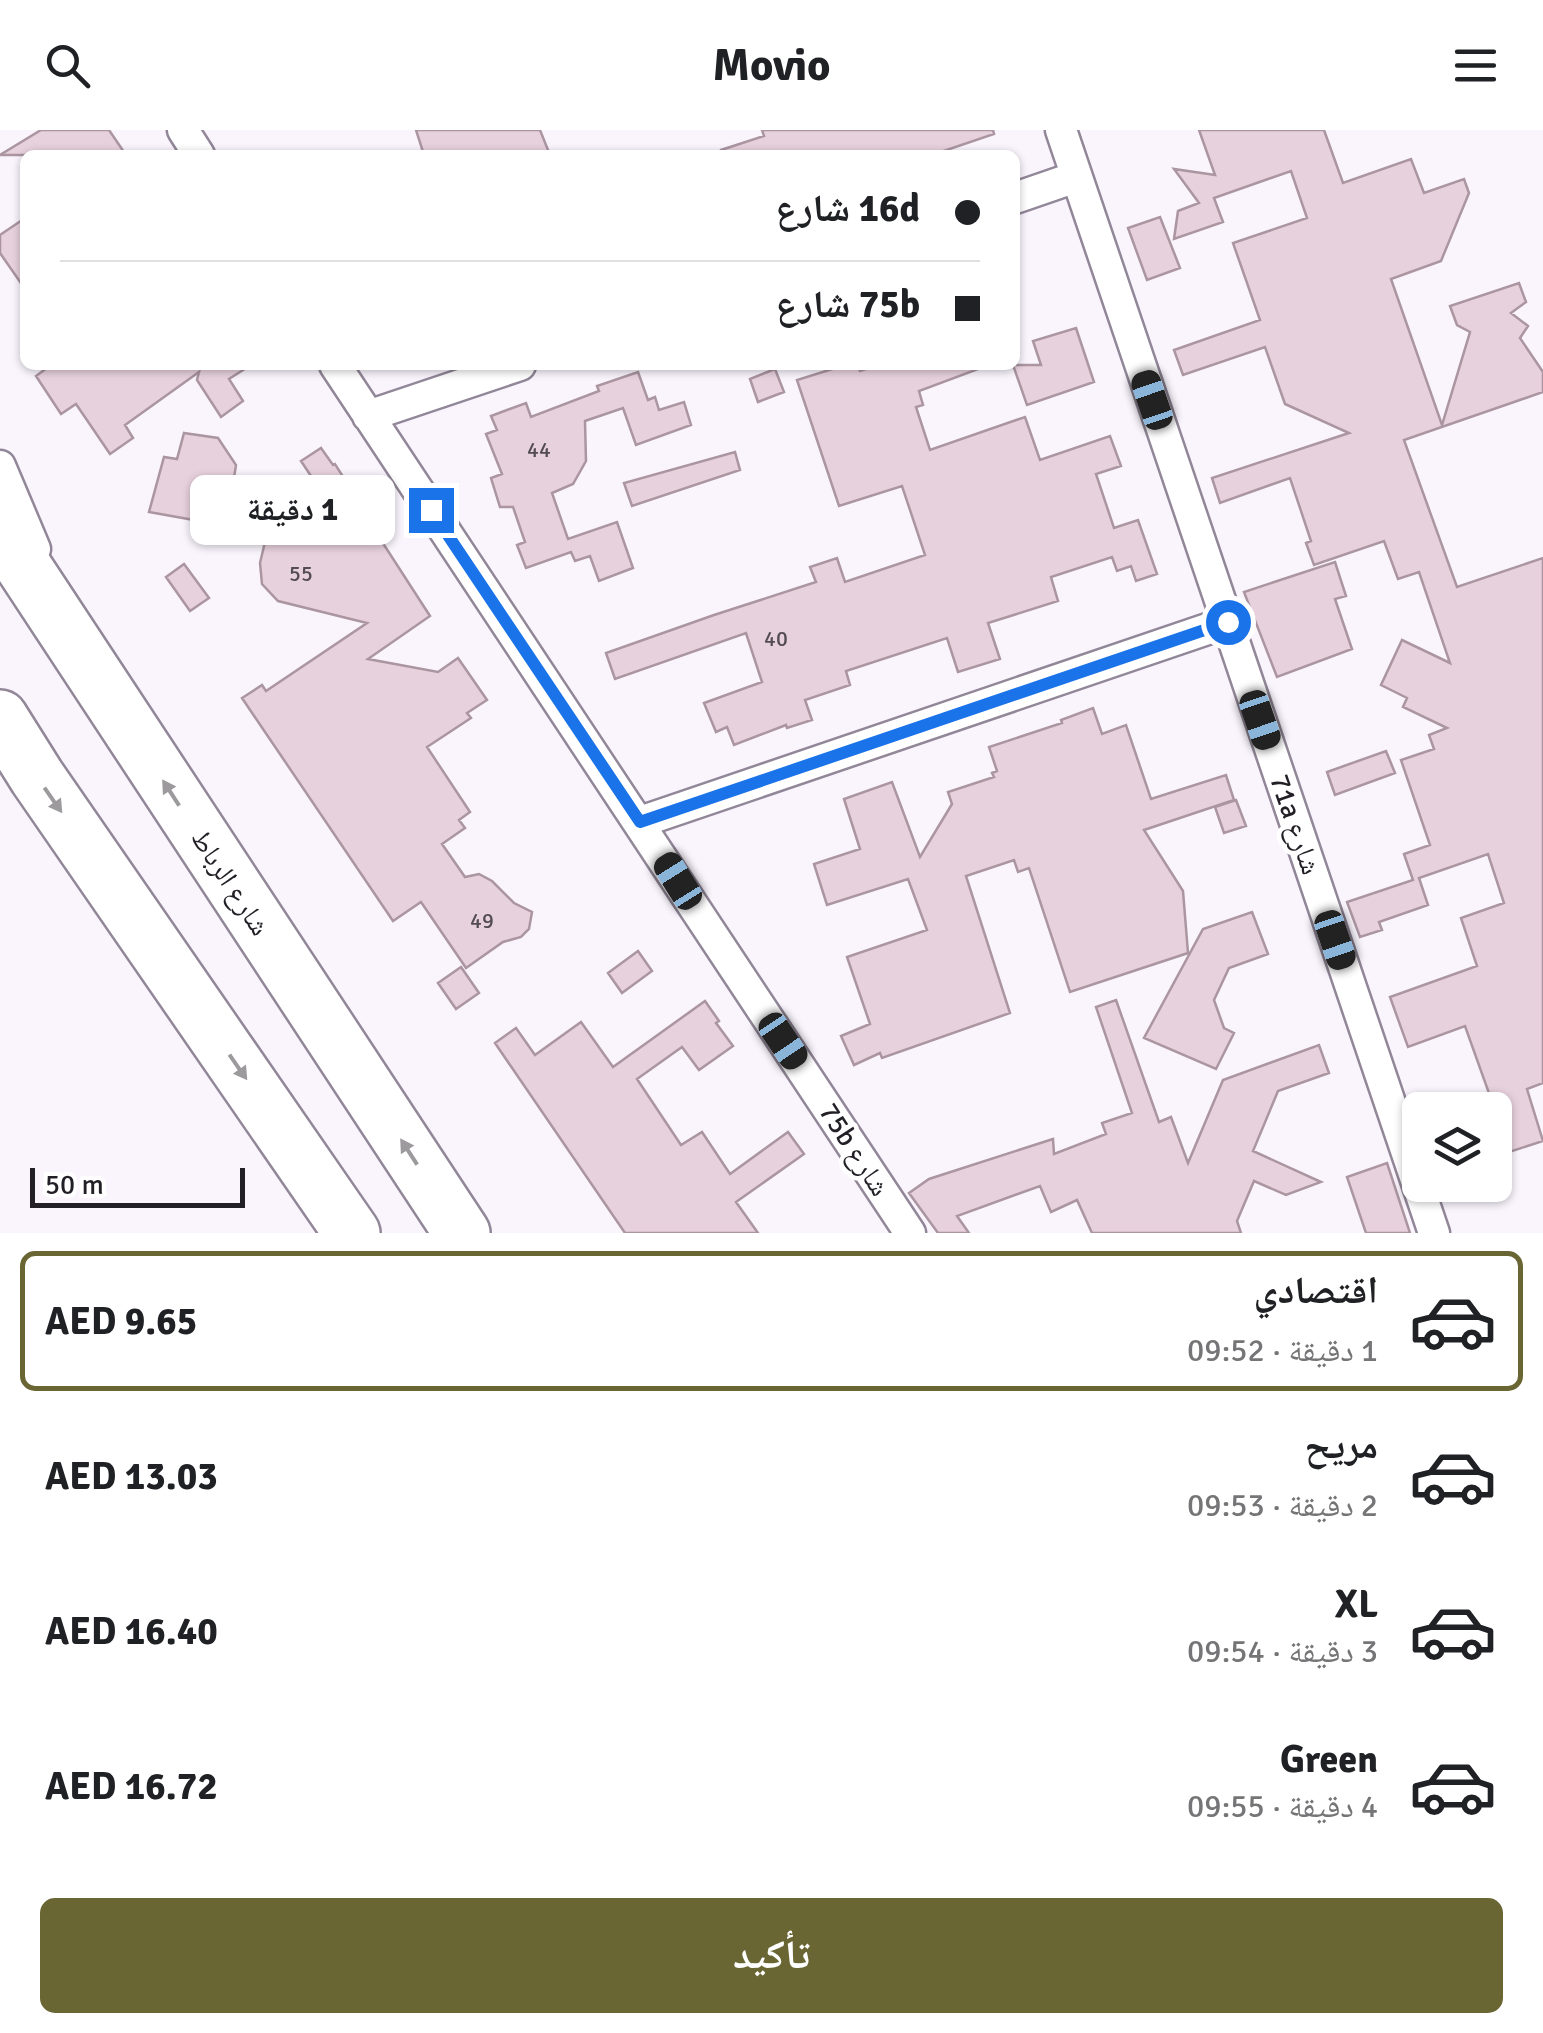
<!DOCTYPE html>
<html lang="ar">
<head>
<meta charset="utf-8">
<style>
  :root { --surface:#fff; --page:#f2f2f2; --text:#202124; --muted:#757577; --line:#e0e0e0; --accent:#6a6633 }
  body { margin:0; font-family:Signika,"Noto Naskh Arabic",sans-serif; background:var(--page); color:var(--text); direction:rtl; height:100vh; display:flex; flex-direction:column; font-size:38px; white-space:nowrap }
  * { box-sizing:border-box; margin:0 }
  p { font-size:32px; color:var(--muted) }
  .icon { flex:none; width:55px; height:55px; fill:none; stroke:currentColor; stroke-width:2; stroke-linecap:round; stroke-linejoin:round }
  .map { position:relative; height:1103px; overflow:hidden; direction:ltr }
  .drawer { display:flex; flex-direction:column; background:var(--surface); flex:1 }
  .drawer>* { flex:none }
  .banner { position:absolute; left:20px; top:20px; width:1000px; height:220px; border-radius:15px; box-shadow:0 2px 8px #0004; direction:rtl; display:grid; align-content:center; height:220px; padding:0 40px; background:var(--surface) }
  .buttons { position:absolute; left:1402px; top:962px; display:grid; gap:20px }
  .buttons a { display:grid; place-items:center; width:110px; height:110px; border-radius:15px; background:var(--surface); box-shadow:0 2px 8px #0004; font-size:50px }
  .scale { position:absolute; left:30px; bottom:25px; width:215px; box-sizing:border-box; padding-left:10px; border:5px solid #231f26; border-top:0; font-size:28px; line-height:35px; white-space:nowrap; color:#231f26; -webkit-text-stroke:8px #fff; paint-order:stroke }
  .end { position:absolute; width:45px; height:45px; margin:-22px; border:12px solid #1a73e8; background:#fff; box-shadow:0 0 0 5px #fff }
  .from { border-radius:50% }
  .bubble { position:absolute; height:70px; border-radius:15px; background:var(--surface); box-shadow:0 2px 8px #0004; font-size:32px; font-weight:700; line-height:70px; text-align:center; direction:rtl }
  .car { position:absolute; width:30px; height:60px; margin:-30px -15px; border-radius:12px; box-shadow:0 0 8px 2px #0007; background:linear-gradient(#222 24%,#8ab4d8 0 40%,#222 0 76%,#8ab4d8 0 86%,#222 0) }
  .banner b { display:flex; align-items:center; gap:35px; height:95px; font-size:38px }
  .banner b+b { border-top:2px solid var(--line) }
  .banner i { width:25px; height:25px; background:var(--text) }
  ul { padding:18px 0 0; list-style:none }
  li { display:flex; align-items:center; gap:30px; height:140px; margin:0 20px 15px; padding:0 20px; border:5px solid transparent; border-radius:15px }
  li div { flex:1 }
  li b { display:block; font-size:38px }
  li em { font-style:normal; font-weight:700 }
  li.current { border-color:var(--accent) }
  li>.icon { width:90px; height:90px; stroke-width:1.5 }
  .primary-button { display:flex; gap:20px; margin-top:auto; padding:20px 40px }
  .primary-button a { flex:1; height:115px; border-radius:15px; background:var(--accent); color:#fff; font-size:40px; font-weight:700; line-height:115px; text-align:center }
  header { display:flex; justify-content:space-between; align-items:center; height:130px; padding:0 40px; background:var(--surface); font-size:45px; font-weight:700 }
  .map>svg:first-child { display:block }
  .building { fill:#e7d1dd; stroke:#aa95a1; stroke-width:2.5 }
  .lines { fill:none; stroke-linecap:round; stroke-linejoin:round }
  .street-casing { stroke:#928798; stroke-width:35 }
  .highway-casing { stroke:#928798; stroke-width:60 }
  .street { stroke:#fff; stroke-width:30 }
  .highway { stroke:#fff; stroke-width:55 }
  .oneway { fill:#9c9a9d }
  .route { stroke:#1a73e8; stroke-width:12 }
  .labels { text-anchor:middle; stroke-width:9; stroke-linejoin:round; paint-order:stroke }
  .number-label { font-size:22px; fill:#544c54 }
  .street-label { font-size:28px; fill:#231f26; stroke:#fff }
</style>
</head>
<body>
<header><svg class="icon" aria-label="menu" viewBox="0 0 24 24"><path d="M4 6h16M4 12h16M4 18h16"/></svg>Movio<svg class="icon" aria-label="search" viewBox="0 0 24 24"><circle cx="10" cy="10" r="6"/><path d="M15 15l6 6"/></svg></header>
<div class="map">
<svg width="1543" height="1103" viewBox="0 0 1543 1103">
  <rect width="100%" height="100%" fill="#faf5fd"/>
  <path class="building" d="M41,0H109L126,25H0Z
    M416,0H540L550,25H424Z
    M762,0H993L994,4L932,25H721V20L764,6Z
    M1199,0H1324L1343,53L1411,29L1424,63L1464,49L1469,63L1441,131L1391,149L1442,295L1470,202L1457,195L1450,176L1519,153L1526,172L1511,183L1528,196L1520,208L1543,242V262L1404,310L1457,457L1543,428V953L1527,959L1543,1011L1500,1025L1495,1008V980L1465,896L1408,917L1390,867L1477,836L1461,788L1504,773L1488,724L1419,748L1428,775L1379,792L1382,800L1360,807L1347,772L1413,750L1404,724L1430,715L1401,630L1434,619L1429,605L1447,598L1403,577L1407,568L1381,555L1402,510L1450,533L1419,442L1398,449L1384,411L1314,435L1306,413L1311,411L1290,348L1220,373L1212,348L1349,303L1285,274L1265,217L1183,245L1174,220L1260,190L1233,113L1307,88L1291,41L1214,68L1223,92L1174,109L1178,81L1199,73L1174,39L1215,45Z
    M1160,87L1180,138L1147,150L1128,98Z
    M25,88V159L0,123V105Z
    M1076,198L1094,252L1027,275L1013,235H1041L1033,211Z
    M51,235H251L229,249L243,271L221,287L197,250L199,242L125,295L133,308L110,324L76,274L61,284L36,246Z
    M845,235H857L860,241L878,235H981V238L919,261L923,275L916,277L930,320L1025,287L1040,330L1110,306L1121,336L1096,344L1114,398L1138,390L1157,444L1136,451L1131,436L1117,441L1112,427L1051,447L1058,471L988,493L1000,529L958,542L947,508L846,541L850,555L805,570L812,590L787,598L786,595L734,615L727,597L716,602L704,573L762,552L746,503L615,549L606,523L714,485L816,452L810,437L837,428L845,452L925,425L902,356L839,376L797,250Z
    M775,239L784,262L758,272L750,249Z
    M638,242L648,270L655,267L659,280L684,272L691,295L636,315L623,278L585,291L586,331L573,354L552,363L568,409L617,392L633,438L599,451L590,426L575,431L571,422L526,438L517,415L525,412L513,377H500L491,348L502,344L486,304L497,300L491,286L526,273L531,287L599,261L597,256Z
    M184,303L218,308L236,335L234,348L241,349L236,382L209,377L205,392L149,382L164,327L177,329Z
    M321,318L333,335L335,334L368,386L366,387L430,486L368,529L438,542L458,528L487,570L467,583L471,588L427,617L470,682L459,690L465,698L442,714L465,747L479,744L492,751L514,773L532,782L529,799L521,807L503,812L466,838L421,772L393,791L242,568L262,555L266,561L367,493L278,471L262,454L260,433L273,378L313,349L301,331Z
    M735,322L740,340L632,376L624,353Z
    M1335,432L1346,466L1335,469L1352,519L1277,547L1244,462Z
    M184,434L209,468L190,481L166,447Z
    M1093,578L1102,604L1126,595L1151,669L1226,645L1234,670L1144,700L1183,761L1188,823L1070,862L1029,738L1018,742L1014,730L966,746L1010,883L882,928L880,923L854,935L841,906L870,894L847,827L927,800L908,749L827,775L814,734L860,719L844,669L892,652L920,727L952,674L948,662L994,647L992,643L997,641L989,617L1062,593L1061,590Z
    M1386,621L1395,643L1335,665L1327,642Z
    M1236,670L1246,696L1224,703L1215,677Z
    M1252,782L1268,824L1229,838L1214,870L1224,898L1234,903L1216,939L1144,908L1203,799Z
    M638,821L652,841L622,863L608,843Z
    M461,837L479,863L456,879L438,853Z
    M1116,870L1159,992L1171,987L1188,1033L1223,950L1319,915L1329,943L1278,961L1253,1021L1321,1052L1286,1065L1254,1051L1237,1091L1241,1103H1092L1077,1070L1051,1082L1040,1056L957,1086L969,1103H938L909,1063L929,1049L1053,1009L1054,1024L1106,1004L1102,993L1132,983L1096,877Z
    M705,871L719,891L716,893L733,916L699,940L682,917L637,949L681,1015L702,1002L730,1044L788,1002L804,1024L736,1072L758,1103H625L495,913L516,898L535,925L581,892L613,937Z
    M1387,1033L1410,1103H1366L1347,1047Z"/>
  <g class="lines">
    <defs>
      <path id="street" d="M183,0L199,25
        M1061,0L1434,1103
        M1015,68L1076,47
        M335,235L910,1103
        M368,286L520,235
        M0,336L35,419
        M640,692L1228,492"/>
      <path id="highway" d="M0,401L462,1103
        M0,588L37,647L352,1103"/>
    </defs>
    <use href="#street" class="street-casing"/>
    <use href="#highway" class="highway-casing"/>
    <use href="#street" class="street"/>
    <use href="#highway" class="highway"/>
  </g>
  <defs><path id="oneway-solid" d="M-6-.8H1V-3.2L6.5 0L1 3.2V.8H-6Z" transform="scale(2.5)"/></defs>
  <g class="oneway">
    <use href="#oneway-solid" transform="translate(171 663) rotate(-123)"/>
    <use href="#oneway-solid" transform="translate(53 670) rotate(55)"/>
    <use href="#oneway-solid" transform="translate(238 937) rotate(55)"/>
    <use href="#oneway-solid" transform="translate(409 1022) rotate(-123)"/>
  </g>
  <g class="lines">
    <path class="route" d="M431,380L640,692L1228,492"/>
  </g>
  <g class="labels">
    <g class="number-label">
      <text x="539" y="327">44</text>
      <text x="301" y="451">55</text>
      <text x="776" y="516">40</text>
      <text x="482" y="798">49</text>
    </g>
    <g class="street-label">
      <text transform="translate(1296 694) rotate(71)" y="10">71a شارع</text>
      <text transform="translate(231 752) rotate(57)" y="10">شارع الرباط</text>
      <text transform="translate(855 1019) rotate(57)" y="10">75b شارع</text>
    </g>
  </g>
</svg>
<div class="buttons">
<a><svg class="icon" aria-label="layers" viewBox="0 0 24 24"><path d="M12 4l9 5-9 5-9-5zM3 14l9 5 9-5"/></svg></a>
</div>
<div class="scale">50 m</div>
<i class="end from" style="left:1228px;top:492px"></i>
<i class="end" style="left:431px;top:380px"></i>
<div class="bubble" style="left:190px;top:345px;width:205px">1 دقيقة</div>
<i class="car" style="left:1152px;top:270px;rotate:341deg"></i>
<i class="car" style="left:1260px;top:590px;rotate:161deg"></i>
<i class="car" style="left:678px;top:751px;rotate:328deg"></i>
<i class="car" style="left:1335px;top:810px;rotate:161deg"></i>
<i class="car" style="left:783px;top:911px;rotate:146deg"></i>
<div class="banner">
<b><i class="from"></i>16d شارع</b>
<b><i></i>75b شارع</b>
</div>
</div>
<section class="drawer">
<ul>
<li class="current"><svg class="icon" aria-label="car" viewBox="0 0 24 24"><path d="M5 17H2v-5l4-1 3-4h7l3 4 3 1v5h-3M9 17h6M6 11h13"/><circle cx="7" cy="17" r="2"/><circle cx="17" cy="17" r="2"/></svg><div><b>اقتصادي</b><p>1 دقيقة · 09:52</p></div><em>AED 9.65</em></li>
<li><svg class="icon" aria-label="car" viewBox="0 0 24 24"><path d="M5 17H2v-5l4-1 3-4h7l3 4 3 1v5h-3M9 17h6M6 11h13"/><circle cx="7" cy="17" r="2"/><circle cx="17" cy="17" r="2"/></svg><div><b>مريح</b><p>2 دقيقة · 09:53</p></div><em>AED 13.03</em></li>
<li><svg class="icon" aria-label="car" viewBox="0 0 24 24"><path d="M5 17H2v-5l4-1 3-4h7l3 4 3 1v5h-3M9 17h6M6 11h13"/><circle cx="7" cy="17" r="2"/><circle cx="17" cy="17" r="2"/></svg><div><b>XL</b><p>3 دقيقة · 09:54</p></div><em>AED 16.40</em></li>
<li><svg class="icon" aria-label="car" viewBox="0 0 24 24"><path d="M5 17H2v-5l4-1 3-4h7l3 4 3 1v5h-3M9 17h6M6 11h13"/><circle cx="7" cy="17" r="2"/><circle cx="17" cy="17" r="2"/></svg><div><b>Green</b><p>4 دقيقة · 09:55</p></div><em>AED 16.72</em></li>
</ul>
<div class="primary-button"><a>تأكيد</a></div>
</section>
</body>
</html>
